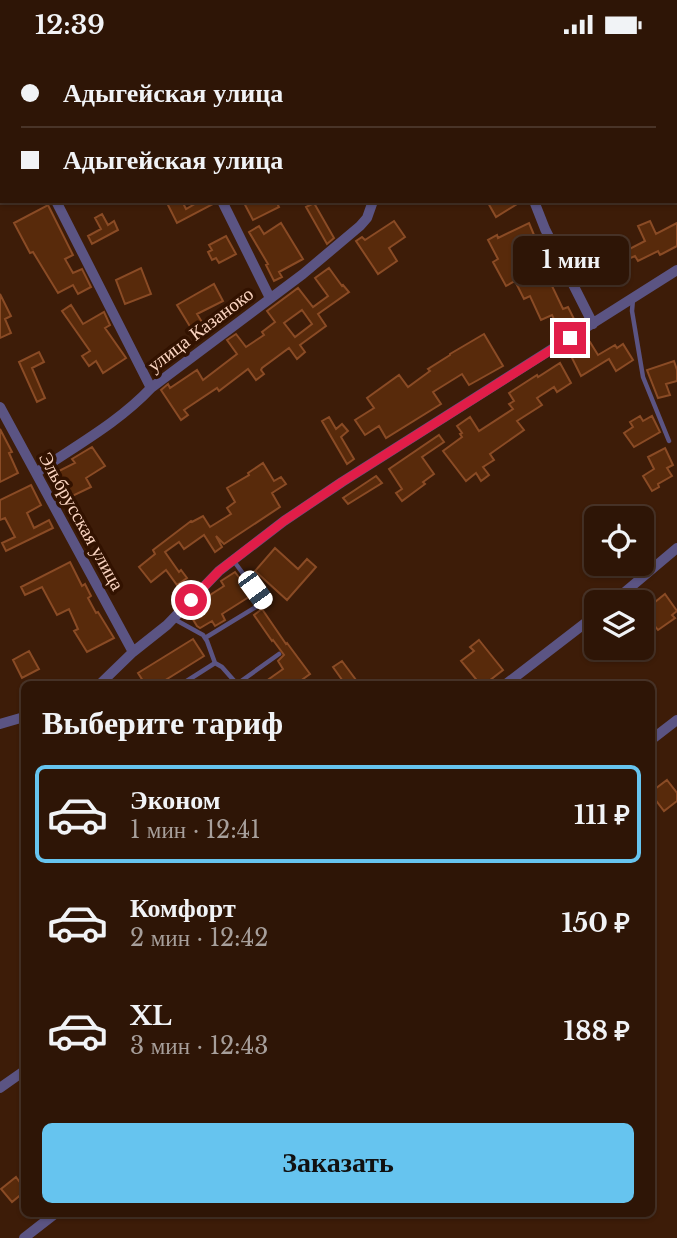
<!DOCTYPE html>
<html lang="ru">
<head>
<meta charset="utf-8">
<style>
  :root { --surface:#2e1506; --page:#3a2214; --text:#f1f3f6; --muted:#a79f9b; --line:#493428; --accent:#66c4ef }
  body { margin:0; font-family:"Libre Baskerville",serif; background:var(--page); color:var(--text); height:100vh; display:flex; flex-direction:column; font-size:26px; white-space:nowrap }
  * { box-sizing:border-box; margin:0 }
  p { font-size:23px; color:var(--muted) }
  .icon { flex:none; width:38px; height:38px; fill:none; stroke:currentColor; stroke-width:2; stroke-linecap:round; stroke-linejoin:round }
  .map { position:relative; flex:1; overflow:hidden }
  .drawer { position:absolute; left:21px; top:632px; width:634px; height:536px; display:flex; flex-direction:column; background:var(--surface); border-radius:10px; box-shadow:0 2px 5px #0004,0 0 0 2px var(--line) }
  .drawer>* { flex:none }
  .top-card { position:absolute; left:0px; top:0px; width:677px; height:154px; box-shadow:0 2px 5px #0004,0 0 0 2px var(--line); display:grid; align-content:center; height:154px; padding:0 21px; background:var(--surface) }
  .controls { position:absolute; left:584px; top:457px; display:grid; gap:14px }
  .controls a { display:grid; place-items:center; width:70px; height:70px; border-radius:10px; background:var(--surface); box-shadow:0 2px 5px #0004,0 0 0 2px var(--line); font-size:35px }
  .end { position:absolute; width:32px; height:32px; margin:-16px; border:9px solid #e11d48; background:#fff; box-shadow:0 0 0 4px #fff }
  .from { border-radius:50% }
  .bubble { position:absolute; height:49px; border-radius:10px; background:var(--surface); box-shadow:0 2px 5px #0004,0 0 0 2px var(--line); font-size:23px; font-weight:800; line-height:49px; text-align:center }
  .car { position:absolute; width:21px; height:42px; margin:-21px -10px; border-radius:9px; box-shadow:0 0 5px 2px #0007; background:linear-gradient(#fff 24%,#345 0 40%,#fff 0 76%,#345 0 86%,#fff 0) }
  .top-card b { display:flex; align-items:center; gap:24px; height:66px; font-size:26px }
  .top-card b+b { border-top:2px solid var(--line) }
  .top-card i { width:18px; height:18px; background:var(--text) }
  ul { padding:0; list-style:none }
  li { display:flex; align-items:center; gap:21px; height:98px; margin:0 14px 10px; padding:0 7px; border:4px solid transparent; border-radius:10px }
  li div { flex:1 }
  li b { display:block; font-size:26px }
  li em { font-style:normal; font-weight:800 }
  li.selected { border-color:var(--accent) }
  li>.icon { width:63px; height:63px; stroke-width:1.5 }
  h2 { padding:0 21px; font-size:32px; line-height:84px }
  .button { display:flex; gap:14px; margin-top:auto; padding:14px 21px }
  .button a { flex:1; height:80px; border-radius:10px; background:var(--accent); color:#111; font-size:28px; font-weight:800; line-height:80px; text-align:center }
  .status { display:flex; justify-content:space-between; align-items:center; height:49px; padding:0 35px; background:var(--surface); direction:ltr }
  .status svg { height:19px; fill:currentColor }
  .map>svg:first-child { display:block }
  .building { fill:#582a0b; stroke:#8a4b25; stroke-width:2; fill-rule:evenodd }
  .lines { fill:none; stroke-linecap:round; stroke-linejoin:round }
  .lane { stroke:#5b5483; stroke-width:4.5 }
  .street { stroke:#5b5483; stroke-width:10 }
  .secondary { stroke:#796db7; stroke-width:14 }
  .route { stroke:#e11d48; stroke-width:9 }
  .labels { text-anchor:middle; stroke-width:7; stroke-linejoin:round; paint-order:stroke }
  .street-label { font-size:19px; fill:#fbd5c1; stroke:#321200 }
</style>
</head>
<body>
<div class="status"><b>12:39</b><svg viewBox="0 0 49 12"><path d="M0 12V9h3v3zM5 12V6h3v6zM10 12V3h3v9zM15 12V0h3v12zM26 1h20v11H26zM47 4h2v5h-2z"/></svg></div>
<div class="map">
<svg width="677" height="1189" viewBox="0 0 677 1189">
  <rect width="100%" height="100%" fill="#3d1c08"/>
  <path class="building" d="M166,152H182L186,160L200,152H215V154L177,174Z
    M243,152H276L279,158L253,171Z
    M487,152H522L496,168Z
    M314,154L334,189L327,195L306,158Z
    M48,156L73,206L65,210L73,224L82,220L91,238L78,245L73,236L58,244L33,203L30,204L14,174Z
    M102,165L108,176L114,172L118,181L92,195L88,187L101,180L95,169Z
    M394,172L405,188L389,199L397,212L378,225L356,192L362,188L365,191Z
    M650,172L656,185L677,174V197L660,206L658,202L638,212L635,207L619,214L616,207L645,192L638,177Z
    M281,174L303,210L279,223L282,228L274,232L266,216L268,215L249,183L259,177L264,185Z
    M529,174L539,198L536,199L548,225L551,224L556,235L552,237L563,260L568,258L576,274L559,281L552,266L541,271L530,247L524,250L515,232L506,237L493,213L498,210L488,191L497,186L498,189Z
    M226,187L236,205L219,214L216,209L212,211L208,203L212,201L209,196Z
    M613,210L620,223L607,229L605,227L587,235L582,225Z
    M141,219L151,245L125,255L116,231Z
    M329,219L342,237L343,236L349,243L318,265L326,277L300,296L305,303L297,310L289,299L262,319L261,321L264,325L256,331L248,320L219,342L217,339L184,361L188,366L181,371L161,341L168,335L170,339L197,321L203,331L237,305L227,291L236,285L246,298L264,286L262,283L275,273L267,262L298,239L313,258L328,247L315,229ZM302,261L312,275L295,288L284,274Z
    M214,235L223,252L197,265L208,283L197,289L177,256Z
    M0,245L11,267L5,270L11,284L0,289Z
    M71,256L83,275L104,263L110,276L105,279L126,309L103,324L96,312L89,317L82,307L90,302L62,262Z
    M484,285L503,317L469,336L462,325L433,343L441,355L386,389L379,377L365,386L355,371L374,359L367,349L399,326L408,338L430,322L428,320L450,306V305Z
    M590,293L598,306L615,296L617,299L623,295L633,311L616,322L609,310L581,327L570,305Z
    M39,303L44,313L32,319L45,349L37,353L19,313Z
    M674,312L677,321V332L666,335L670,346L658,349L647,321Z
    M560,314L571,334L557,343L554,338L537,349L542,356L517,372L524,381L490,405L494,411L483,418L489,426L481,432L476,424L466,432L443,402L462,388L460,385L462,384L457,377L470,368L479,382L513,360L509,355L514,352L509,344L537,326L538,328Z
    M640,367L643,372L652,367L660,383L634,398L624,384L633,378L630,373Z
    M329,368L336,380L342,375L348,382L341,388L354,410L347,415L322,372Z
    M0,380L12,403L9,404L18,424L0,433Z
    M439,386L444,393L422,408L434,425L423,433L425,435L402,452L396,444L402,440L389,420Z
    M92,398L105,417L86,429L91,438L62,452L49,427L75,414L72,410Z
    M665,399L673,416L667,419L672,427L658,435L659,438L652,442L643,427L654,420L648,408Z
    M263,414L274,432L281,428L286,435L272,444L280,458L224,495L216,487L222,498L215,503L204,486L184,500L179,493L165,503L179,523L181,521L187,529L177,536L166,521L151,533L139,518L155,505L153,501L191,472L192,473L203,467L210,478L231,465L227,459L235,453L227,439L249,426L248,424Z
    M376,427L382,434L348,455L343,449Z
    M31,436L41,456L27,464L34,479L49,471L53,479L6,502L2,494L15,488L5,469L0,471V451Z
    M275,499L298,520L307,510L316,518L287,551L255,522Z
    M70,513L82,537L85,535L91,547L88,549L96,564L98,563L114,589L87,603L74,582L78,580L69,560L57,566L42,538L25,546L21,538Z
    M235,523L252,546L222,565L225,571L215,577L212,572L200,579L197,577L189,564L205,551L204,550L224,537L221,532Z
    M665,545L677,562L672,566L675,569L658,581L654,576L651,578L642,566V546L650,557Z
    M262,560L286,595L287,594L310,625L296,635H262L283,620L278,612L284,606L273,591L272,592L254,566Z
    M193,590L204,607L159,635H145L138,624Z
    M479,591L503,621L485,635H480L461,612L474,602L470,598Z
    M29,602L39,620L22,629L13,611Z
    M342,612L359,635H345L333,618Z
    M667,731L677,744V752L664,762L651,745V743Z
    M16,1128L24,1139V1143L12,1153L1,1140Z"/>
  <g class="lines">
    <path class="lane" d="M633,250L632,262L643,328L669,392
      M174,570L203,586L207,592L215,614L182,635
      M205,589L264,553L233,511
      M215,614L222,618L237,635L279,605"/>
    <path class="street" d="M142,0V2
      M309,0L310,2
      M498,0V2
      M0,34L2,38
      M56,152L151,339
      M222,152L270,249
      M534,152L545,180L593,275
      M0,358L133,603
      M36,424C75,397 118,374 151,339L303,225L360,177L367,169L373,152
      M613,553L677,499
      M100,635L133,603L167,576L219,522L284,472L342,433L677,221
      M506,635L597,565
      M0,675L24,668
      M651,691L677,671
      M0,1039L24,1022
      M24,1189L56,1164"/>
    <path class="secondary" d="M19,2L23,0
      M0,9L2,8"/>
  </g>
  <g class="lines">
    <path class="route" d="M191,551L219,522L284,472L342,433L570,289"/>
  </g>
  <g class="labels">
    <g class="street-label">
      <text transform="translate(200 280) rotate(-37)" y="7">улица Казаноко</text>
      <text transform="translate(82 472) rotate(61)" y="7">Эльбрусская улица</text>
    </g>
  </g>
</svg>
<div class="controls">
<a><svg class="icon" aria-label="locate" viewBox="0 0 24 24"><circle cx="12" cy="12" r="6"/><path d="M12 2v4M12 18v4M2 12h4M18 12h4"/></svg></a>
<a><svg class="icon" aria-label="layers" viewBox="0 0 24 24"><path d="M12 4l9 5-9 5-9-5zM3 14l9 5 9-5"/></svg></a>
</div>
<i class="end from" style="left:191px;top:551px"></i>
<i class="end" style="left:570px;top:289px"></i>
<div class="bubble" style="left:513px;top:187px;width:116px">1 мин</div>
<i class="car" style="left:255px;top:541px;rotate:144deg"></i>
<div class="top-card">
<b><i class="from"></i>Адыгейская улица</b>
<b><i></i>Адыгейская улица</b>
</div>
<section class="drawer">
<h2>Выберите тариф</h2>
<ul>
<li class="selected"><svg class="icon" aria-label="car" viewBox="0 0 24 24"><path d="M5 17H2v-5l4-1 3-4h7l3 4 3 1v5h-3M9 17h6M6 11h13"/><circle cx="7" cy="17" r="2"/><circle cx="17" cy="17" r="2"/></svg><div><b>Эконом</b><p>1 мин · 12:41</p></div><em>111 ₽</em></li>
<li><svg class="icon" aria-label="car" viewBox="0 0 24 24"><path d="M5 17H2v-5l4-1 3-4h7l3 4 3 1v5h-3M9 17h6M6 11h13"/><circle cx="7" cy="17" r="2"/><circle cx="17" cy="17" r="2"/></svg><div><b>Комфорт</b><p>2 мин · 12:42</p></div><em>150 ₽</em></li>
<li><svg class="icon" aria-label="car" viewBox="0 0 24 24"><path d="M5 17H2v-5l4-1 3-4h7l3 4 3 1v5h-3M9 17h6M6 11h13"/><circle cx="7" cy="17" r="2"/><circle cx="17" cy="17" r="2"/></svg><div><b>XL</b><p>3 мин · 12:43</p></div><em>188 ₽</em></li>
</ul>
<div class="button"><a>Заказать</a></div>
</section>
</div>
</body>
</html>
